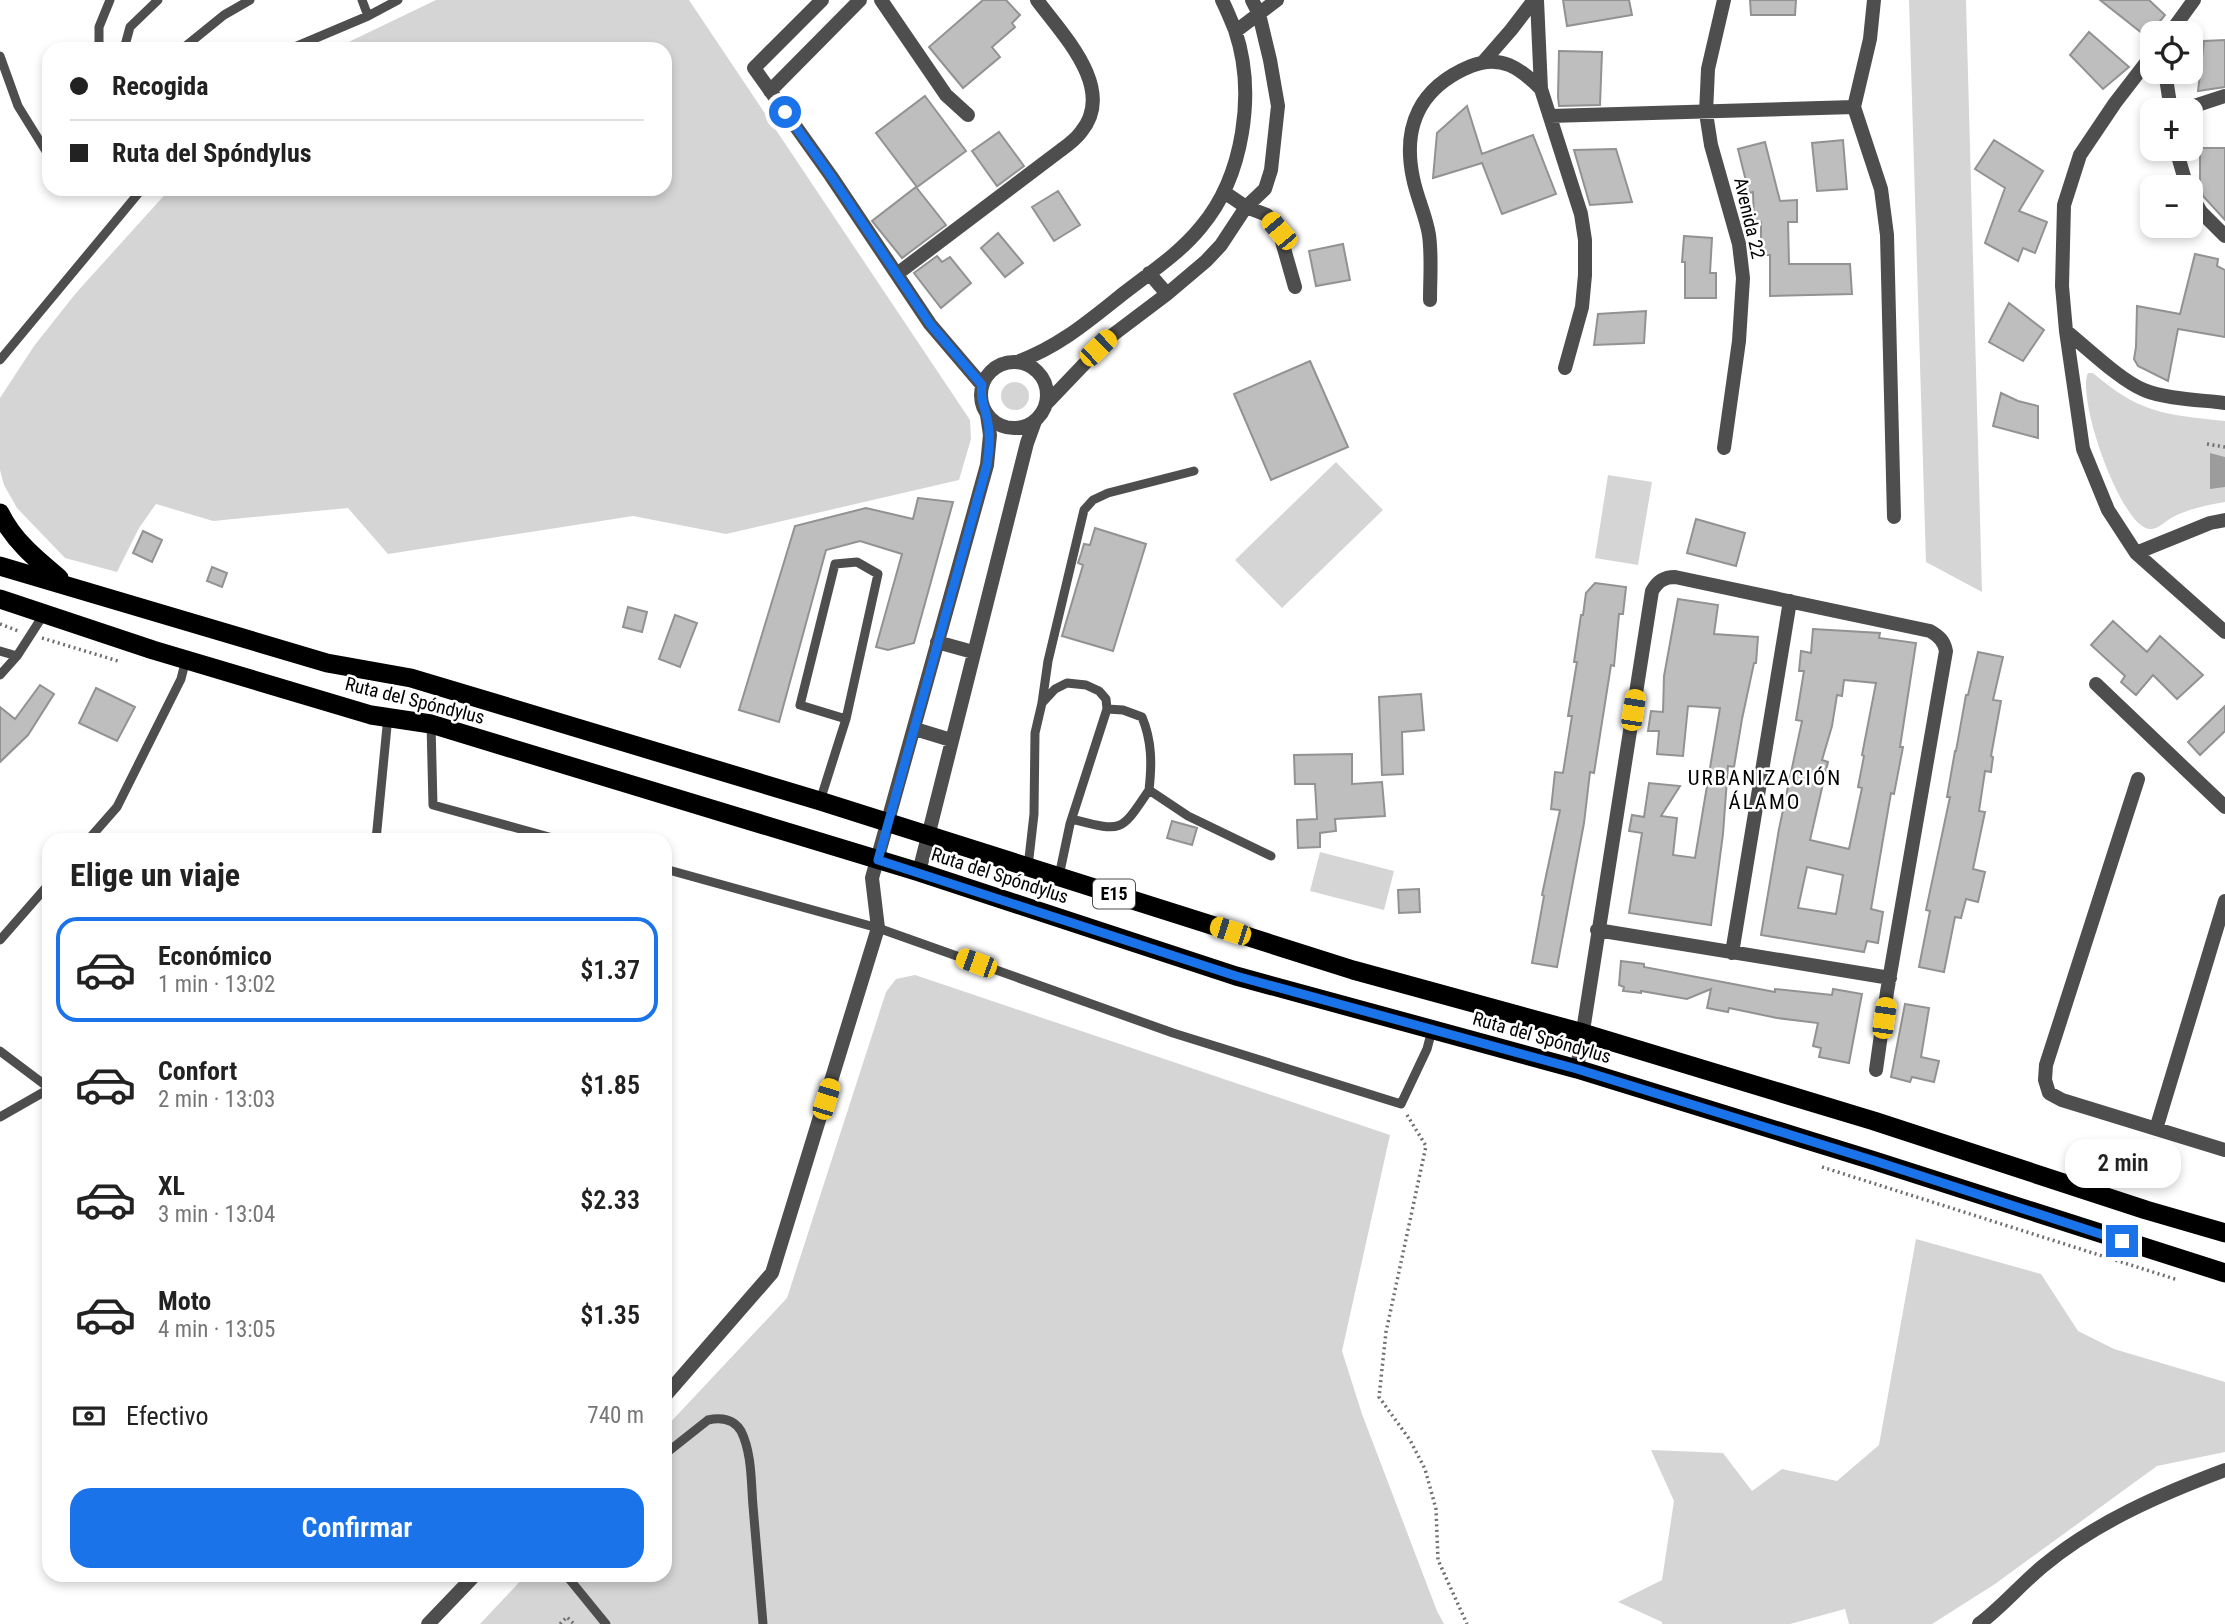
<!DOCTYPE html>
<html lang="es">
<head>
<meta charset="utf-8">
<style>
  :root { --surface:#fff; --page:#f2f2f2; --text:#222; --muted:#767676; --line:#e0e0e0; --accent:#1a73e8 }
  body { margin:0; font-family:"Roboto Condensed",sans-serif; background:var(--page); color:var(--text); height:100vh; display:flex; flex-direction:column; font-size:26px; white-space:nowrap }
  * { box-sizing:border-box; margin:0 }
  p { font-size:23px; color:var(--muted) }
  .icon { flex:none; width:38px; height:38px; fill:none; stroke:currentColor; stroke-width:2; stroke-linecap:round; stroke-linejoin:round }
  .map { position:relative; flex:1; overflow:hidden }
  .details { position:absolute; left:42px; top:833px; width:630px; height:749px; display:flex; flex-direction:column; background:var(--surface); border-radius:21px; box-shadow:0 4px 10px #0003 }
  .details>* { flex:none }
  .top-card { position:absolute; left:42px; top:42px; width:630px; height:154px; border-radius:21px; box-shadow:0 4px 10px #0003; display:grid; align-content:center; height:154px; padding:0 28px; background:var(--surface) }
  .controls { position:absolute; left:2140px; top:21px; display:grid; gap:14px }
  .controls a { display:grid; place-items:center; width:63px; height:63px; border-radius:14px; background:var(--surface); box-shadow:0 4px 10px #0003; font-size:35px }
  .end { position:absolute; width:32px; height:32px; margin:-16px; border:9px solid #1a73e8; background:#fff; box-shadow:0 0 0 4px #fff }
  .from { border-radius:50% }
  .bubble { position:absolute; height:49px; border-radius:21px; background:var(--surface); box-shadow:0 4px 10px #0003; font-size:23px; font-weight:600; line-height:49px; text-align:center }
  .car { position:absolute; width:21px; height:42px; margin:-21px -10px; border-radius:9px; box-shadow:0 0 5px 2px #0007; background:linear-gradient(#f5c518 24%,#345 0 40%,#f5c518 0 76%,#345 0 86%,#f5c518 0) }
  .top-card b { display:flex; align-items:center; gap:24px; height:66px; font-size:26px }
  .top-card b+b { border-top:2px solid var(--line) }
  .top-card i { width:18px; height:18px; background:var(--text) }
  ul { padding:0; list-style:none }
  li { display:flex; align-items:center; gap:21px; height:105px; margin:0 14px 10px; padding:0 14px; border:4px solid transparent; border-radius:21px }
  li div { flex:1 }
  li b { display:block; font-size:26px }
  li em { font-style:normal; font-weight:600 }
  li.active { border-color:var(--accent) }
  li>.icon { width:63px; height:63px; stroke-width:1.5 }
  h2 { padding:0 28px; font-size:32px; line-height:84px }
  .pay { display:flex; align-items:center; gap:18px; height:77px; padding:0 28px; font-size:26px }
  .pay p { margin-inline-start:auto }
  .cta { display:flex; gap:14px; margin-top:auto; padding:14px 28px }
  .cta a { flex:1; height:80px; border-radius:21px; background:var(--accent); color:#fff; font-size:28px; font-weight:600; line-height:80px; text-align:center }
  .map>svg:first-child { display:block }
  .green { fill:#d5d5d5 }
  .water { fill:#9c9c9c }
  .building { fill:#bebebe; stroke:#929292; stroke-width:2; fill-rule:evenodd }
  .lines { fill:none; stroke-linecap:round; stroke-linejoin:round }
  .path { stroke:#707070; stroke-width:3.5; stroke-dasharray:2 3.5; stroke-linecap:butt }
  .service { stroke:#4e4e4e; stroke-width:9 }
  .minor { stroke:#4e4e4e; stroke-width:14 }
  .trunk { stroke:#000; stroke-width:19 }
  .route { stroke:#1a73e8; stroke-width:9 }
  .labels { text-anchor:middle; stroke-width:5; stroke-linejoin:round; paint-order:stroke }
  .shield { fill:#fff; stroke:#4c4c4c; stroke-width:2 }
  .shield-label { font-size:18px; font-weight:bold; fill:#000 }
  .street-label { font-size:19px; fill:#000; stroke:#fff }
  .neighbourhood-label { font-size:21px; letter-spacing:2px; fill:#000; stroke:#fff }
</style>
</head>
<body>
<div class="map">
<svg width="2225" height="1624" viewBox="0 0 2225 1624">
  <rect width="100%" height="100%" fill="#fff"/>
  <path class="green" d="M436,0H689L970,420L971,439L959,480L726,534L633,516L388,554L348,508L213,521L156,504L139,528L117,572L65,558L17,508L4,485L0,470V398L34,346L76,293L170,189H665V49H334Z
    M1909,0H1966L1982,592L1926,562Z
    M2088,373H2093C2139,413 2166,415 2225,421V502C2208,505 2188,509 2173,517C2165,521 2158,530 2149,529C2120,525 2076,397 2088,373Z
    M1001 396a14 14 0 1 1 28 0a14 14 0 1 1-28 0Z
    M1336,462L1383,510L1282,608L1235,560Z
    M1608,475L1652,482L1638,565L1595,558Z
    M1320,852L1394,871L1384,910L1310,891Z
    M915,975L1390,1135L1342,1351L1362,1414L1437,1611L1444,1624H480L526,1575H665V1428L787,1298L886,992L896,979Z
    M1916,1239L2041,1274L2078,1331L2114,1349L2225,1382V1452L2157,1466L1995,1584L1932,1624H1849L1845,1609L1790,1624H1662V1622L1618,1602L1662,1580L1674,1501L1651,1450L1723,1453L1752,1491L1782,1469L1837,1481L1879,1445Z"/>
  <path class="water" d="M2210,453L2225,457V487L2210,489Z"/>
  <path class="building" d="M983,0H1006L1020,15L1012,23L1015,27L992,47L1000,57L963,88L929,47Z
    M1563,0H1629L1632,15L1567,26Z
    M1750,0H1796L1795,15H1751Z
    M2100,0H2149L2165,15L2147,37Z
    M2089,32L2129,67L2103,89L2070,55Z
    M2225,40V87L2198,91L2204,41Z
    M1559,51L1602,52L1600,105L1559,106L1558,97Z
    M925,96L966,151L917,187L876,133Z
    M1467,106L1482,154L1533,135L1556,194L1502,214L1482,163L1433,178L1437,133Z
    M999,132L1024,166L997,186L972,151Z
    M1843,140L1847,189L1817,191L1812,143Z
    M1994,140L2043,171L2019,211L2047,222L2035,253L2023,248L2018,261L1985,243L2005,188L1975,169Z
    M1765,142L1780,201L1797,200V222H1788L1789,264H1850L1852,294L1770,296V255H1761V222H1754L1753,192L1749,193L1738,149Z
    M2200,148H2225V220L2203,196L2200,183Z
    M1616,149L1632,202L1590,205L1574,150Z
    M916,187L946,225L902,258L872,221Z
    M1058,191L1080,225L1054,241L1032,207Z
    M998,233L1023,263L1005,277L981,248Z
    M1684,236L1712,238L1710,273H1716V298H1685V262H1682Z
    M1343,244L1350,280L1316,286L1309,251Z
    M2195,254L2218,259L2217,266L2225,270V337L2178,329L2168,381L2138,366L2134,359L2136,347L2137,306L2180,314Z
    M937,256L942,262L950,257L971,283L941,308L914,273Z
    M2009,303L2044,330L2023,361L1989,342Z
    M1646,311L1644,343L1594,345L1598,314Z
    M1310,361L1348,447L1271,480L1234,394Z
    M2001,393L2018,401L2038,406V438L1993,426Z
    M918,498L953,502L914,643L888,650L876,647L902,554L860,541L826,550L779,722L739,710L795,526L866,508L913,519Z
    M1696,519L1745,533L1736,566L1687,553Z
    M1095,528L1146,544L1113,651L1062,636L1083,565L1078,563L1081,554L1084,544L1090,545Z
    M143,531L162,540L152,562L133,553Z
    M212,567L227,573L222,587L207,581Z
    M1595,583L1626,587L1623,614H1619L1614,666L1611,665L1594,773L1590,772L1584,823L1557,967L1532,963L1544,896L1542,895L1560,810L1551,809L1555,772L1563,773L1572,716H1568L1577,662H1574L1581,615H1583L1586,593Z
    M1678,599L1718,605L1714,634L1758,637L1756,663H1754L1742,719L1734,767L1728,766L1723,834L1711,925L1629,913L1642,833L1629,831L1632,815L1644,817L1649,783L1680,786L1661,816L1677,818L1673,855L1695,858L1720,708L1688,706L1683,756L1657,754L1659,731H1648L1651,711L1663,712L1664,676Z
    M628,607L647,612L642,632L623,627Z
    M675,615L697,623L680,667L659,659Z
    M2113,621L2147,652L2160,636L2203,675L2177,699L2153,675L2136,695L2121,682L2125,676L2091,645Z
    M1813,629L1880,633L1879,638L1916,643L1900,747H1903L1894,794L1891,793L1871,909L1883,912L1878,943L1867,941L1864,952L1761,935L1779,829L1802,721L1796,720L1804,671H1799L1801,651L1811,653ZM1844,680L1876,683L1862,755L1864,756L1858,787L1862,788L1849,849L1810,840L1828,762L1822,760L1832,726L1837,695L1842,696ZM1807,867L1843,875L1836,914L1798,908Z
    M1978,652L2003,657L1993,700L2001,701L1991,756L1993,757L1991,772L1985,771L1979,811L1985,812L1973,869L1985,872L1978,902L1966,899L1961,918L1955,917L1944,972L1919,967L1930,911L1926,910L1950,797H1947L1955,751H1956L1966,695H1968Z
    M40,685L54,694L28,735L0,762V707L15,719Z
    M96,688L135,707L117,741L79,723Z
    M1421,694L1424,730L1402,732L1403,774L1382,775L1379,697Z
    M2225,706V731L2200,755L2188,742Z
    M1352,754V784L1382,782L1385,816L1335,819L1336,831L1320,833V847L1298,848L1297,820L1317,819L1315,784H1295L1294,755Z
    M1172,821L1197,828L1192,845L1167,838Z
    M1419,889L1420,912L1399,913L1398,890Z
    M1621,961L1644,964V967L1775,992V989L1832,995L1833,989L1862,994L1849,1063L1819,1057L1821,1048L1813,1046L1818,1023L1777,1018L1729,1008L1728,1012L1707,1008L1711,989L1687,999L1641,991V993L1623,991L1624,987L1619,985Z
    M1905,1004L1929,1008L1921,1057L1939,1061L1934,1082L1912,1077L1910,1082L1891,1077Z"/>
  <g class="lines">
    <path class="path" d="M2207,444L2225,447
      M0,624L18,631
      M42,638L118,661
      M1407,1115L1426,1146L1386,1332L1379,1397L1410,1440L1425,1469L1436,1509L1438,1560L1467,1624
      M1822,1167L2178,1280
      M560,1624L567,1617L574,1624"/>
    <path class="service" d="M362,0L368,16
      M99,49V27L110,0
      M124,49L130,27L158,0
      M182,49L224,15L250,0
      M290,49L368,16L398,0
      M0,56L18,106L49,156
      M0,360L142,189
      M0,651L17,656
      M0,675L17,656L44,614
      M1042,703L1048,661L1084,510L1093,500L1108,493L1194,471
      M1107,709L1123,710L1142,717C1152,741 1152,764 1149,790L1188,816L1271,856
      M431,724L433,805L560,840
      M820,801L846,719L878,574L857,562L835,564L800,705L846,719
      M1072,819C1123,832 1120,833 1149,790
      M88,840L117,807L181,679L186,659
      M376,840L388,716
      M1028,867L1034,814L1035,733L1042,703L1055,689L1067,683L1086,685L1099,691L1106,699L1107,709L1070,824L1059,876
      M665,869L878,928L1173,1033L1401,1104L1427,1049L1432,1030
      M0,940L49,884
      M0,1051L49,1088
      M0,1117L49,1089
      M665,1454L708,1420C721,1417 734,1419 741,1431C752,1453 751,1482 753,1506C756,1545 760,1585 763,1624
      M566,1575L606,1624"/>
    <path class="minor" d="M822,0L754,68L831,176L930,324L982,385
      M881,0L946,95L968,115
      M1537,0L1541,89L1581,214L1585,240V275L1582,307L1565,368
      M1874,0L1870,39L1854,107L1881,189L1887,235L1894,517
      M1236,31L1277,0
      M2170,33L2194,0
      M2152,55L2115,103L2080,155L2064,205L2062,286L2066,331L2083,449L2108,510L2136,553L2225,632
      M1484,61L1511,30L1534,0
      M2165,72L2171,110
      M770,91L860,0
      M2182,110L2225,96
      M1550,116L1854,107
      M2176,149L2187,187
      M1224,192L1246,207L1267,215L1279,231L1295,287
      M2191,195L2201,212L2225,236
      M1149,273L1167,294
      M897,274L1061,150C1068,145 1076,139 1081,132C1117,89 1062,34 1037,0
      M1430,300C1430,278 1432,257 1429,235C1426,216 1417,198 1413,178C1402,126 1420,87 1471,66C1501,54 1520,68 1541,89
      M2066,331C2086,347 2121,381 2144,390C2165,399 2202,400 2225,403
      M981 395a33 33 0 1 1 66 0a33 33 0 1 1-66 0Z
      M1017,362C1059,347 1090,320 1124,293C1151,272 1180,253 1201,227C1244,176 1256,92 1235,30C1231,20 1227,10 1222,0
      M1046,404L1110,337L1167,294L1206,261L1221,245L1246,207L1265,189L1271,170L1278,106L1270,60L1259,14L1252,0
      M1724,448L1739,341L1743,278L1739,244L1711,145L1706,113L1708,69L1724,0
      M2136,553L2210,523L2225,520
      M937,642L973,652
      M2096,684L2225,807
      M915,729L951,740
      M2138,779L2046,1065L2045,1080L2049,1093L2062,1100L2225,1150
      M919,872L1027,443L1035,421
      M1597,930L1890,978
      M1732,953L1790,601
      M1577,1069L1652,591C1658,581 1664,577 1675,577L1930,631C1939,636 1944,641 1946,651L1887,992L1876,1070
      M2156,1129L2225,901
      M665,1396L772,1273L878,928L872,878L987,465L990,435L987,415
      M428,1624L475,1575
      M1979,1624C2002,1607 2021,1584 2043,1566C2096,1522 2161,1494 2225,1470"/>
    <path class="trunk" d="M0,513C13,540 36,559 59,578
      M0,566L327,663L411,678L820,801L1353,970L1583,1033L1874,1121L2146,1210L2225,1233
      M0,599L153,650L371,715L431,724L919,872L1236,976L1577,1069L1875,1161L2225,1273"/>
  </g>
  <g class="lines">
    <path class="route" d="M785,112L831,176L930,324L982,385C980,398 984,405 987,418C991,434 989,449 987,465L878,860L1236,976L1577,1069L1875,1161L2122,1241"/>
  </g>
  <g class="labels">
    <rect class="shield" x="1093" y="879.5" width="42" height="29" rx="5"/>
    <g class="shield-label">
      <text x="1114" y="900">E15</text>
    </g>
    <g class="street-label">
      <text transform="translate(1750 218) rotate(77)" y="7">Avenida 22</text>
      <text transform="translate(415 700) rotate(14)" y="7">Ruta del Spóndylus</text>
      <text transform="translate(1000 875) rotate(18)" y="7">Ruta del Spóndylus</text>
      <text transform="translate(1542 1037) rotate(16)" y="7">Ruta del Spóndylus</text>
    </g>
    <g class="neighbourhood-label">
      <text x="1765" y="785">URBANIZACIÓN<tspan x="1765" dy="24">ÁLAMO</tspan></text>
    </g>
  </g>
</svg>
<div class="controls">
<a><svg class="icon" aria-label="locate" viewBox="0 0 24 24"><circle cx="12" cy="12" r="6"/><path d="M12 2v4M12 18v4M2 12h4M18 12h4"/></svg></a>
<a>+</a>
<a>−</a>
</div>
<i class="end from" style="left:785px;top:112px"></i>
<i class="end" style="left:2122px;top:1241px"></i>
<div class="bubble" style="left:2065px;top:1139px;width:116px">2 min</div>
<i class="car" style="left:1279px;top:231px;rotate:320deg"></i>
<i class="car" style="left:1098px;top:348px;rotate:46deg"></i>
<i class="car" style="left:1633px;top:710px;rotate:9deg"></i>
<i class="car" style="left:1230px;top:931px;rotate:288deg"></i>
<i class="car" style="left:976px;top:963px;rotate:290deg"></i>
<i class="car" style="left:1884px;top:1018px;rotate:8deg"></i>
<i class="car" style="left:826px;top:1099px;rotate:17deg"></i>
<div class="top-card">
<b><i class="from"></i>Recogida</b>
<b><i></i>Ruta del Spóndylus</b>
</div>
<section class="details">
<h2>Elige un viaje</h2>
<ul>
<li class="active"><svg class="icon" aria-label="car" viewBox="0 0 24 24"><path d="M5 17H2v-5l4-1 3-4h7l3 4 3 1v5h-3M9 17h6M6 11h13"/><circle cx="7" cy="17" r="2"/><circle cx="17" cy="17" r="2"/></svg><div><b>Económico</b><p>1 min · 13:02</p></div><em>$1.37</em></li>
<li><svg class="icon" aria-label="car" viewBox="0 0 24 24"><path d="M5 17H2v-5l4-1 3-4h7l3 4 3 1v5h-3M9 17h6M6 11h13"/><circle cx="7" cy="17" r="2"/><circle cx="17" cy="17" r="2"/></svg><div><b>Confort</b><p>2 min · 13:03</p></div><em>$1.85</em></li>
<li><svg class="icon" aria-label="car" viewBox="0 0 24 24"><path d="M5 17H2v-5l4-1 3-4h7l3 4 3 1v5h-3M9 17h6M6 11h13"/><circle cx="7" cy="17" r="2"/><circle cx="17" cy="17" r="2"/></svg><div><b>XL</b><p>3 min · 13:04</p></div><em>$2.33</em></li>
<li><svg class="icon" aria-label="car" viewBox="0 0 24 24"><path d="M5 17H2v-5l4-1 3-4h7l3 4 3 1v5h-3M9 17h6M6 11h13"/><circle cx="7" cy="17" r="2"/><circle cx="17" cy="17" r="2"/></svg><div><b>Moto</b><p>4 min · 13:05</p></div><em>$1.35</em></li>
</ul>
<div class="pay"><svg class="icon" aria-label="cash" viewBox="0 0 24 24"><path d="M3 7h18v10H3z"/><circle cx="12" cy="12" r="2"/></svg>Efectivo<p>740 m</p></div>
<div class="cta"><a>Confirmar</a></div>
</section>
</div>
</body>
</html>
